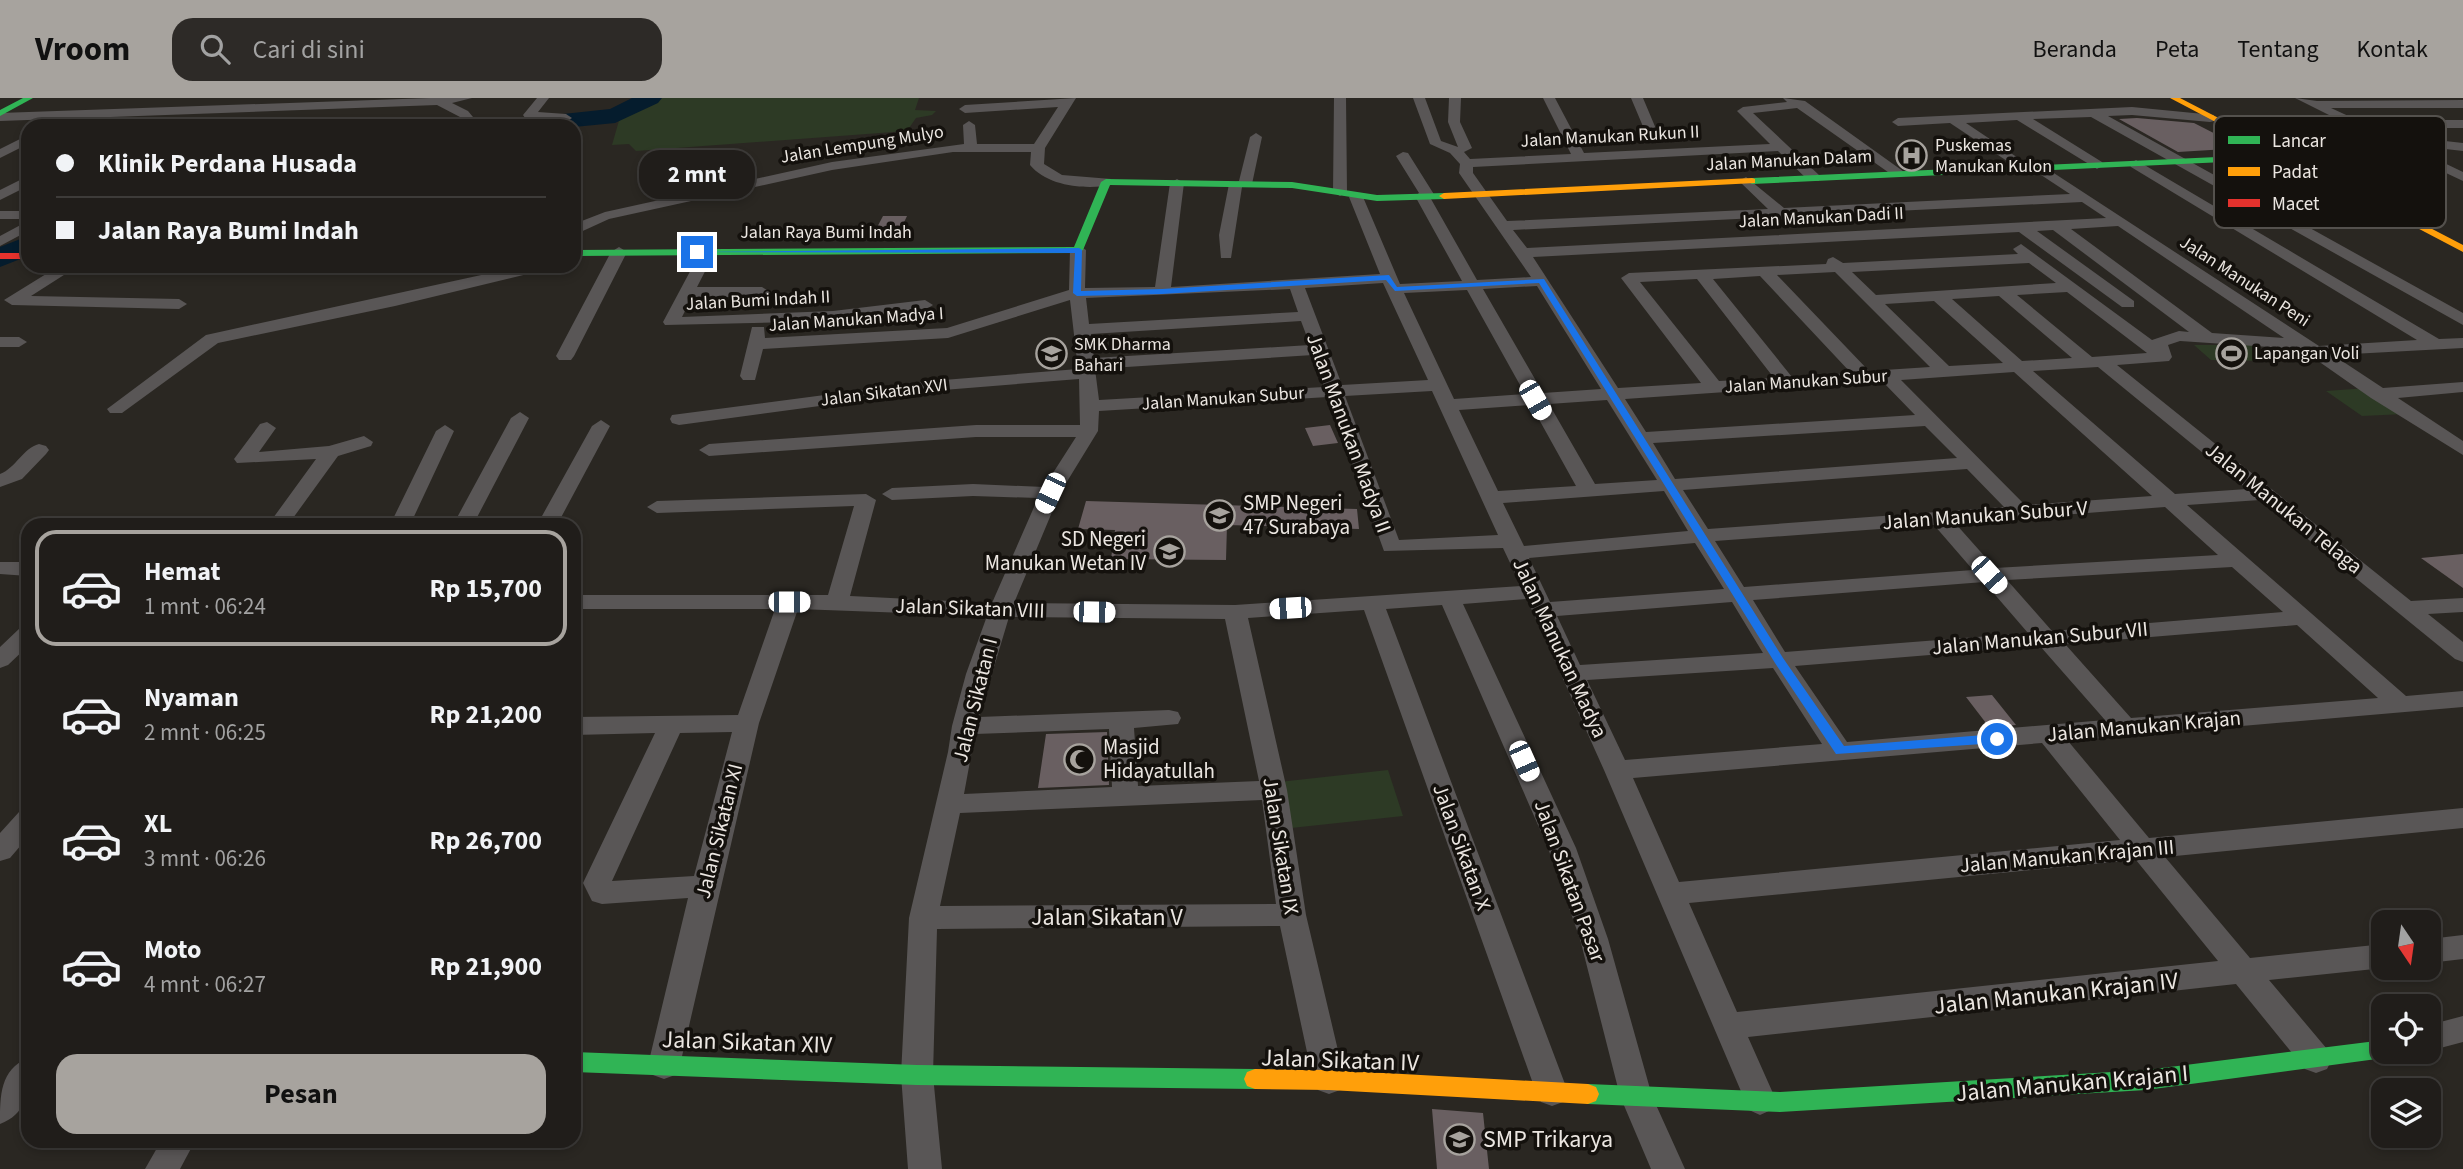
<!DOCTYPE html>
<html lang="id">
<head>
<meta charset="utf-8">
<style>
  :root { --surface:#201d1a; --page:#2d2a27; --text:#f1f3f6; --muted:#a2a2a2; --line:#3d3b39; --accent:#a7a39e }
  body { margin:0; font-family:"Source Sans 3",sans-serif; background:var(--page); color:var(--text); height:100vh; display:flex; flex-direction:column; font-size:26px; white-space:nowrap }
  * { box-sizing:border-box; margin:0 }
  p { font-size:23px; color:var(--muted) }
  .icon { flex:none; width:38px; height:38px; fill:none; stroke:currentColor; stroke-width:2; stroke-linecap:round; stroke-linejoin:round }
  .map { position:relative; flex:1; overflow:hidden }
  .side { position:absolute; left:21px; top:420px; width:560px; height:630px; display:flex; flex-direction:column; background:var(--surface); border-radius:21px; box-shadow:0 4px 10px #0003,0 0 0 2px var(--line) }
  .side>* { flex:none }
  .banner { position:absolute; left:21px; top:21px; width:560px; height:154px; border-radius:21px; box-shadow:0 4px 10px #0003,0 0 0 2px var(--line); display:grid; align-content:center; height:154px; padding:0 35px; background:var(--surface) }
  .needle { width:46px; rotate:167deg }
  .buttons { position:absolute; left:2371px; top:812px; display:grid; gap:14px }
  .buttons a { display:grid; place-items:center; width:70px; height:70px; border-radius:14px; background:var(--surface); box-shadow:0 4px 10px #0003,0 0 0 2px var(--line); font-size:35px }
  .end { position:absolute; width:32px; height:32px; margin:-16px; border:9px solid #1a73e8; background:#fff; box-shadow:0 0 0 4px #fff }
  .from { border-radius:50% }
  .bubble { position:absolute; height:49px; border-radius:21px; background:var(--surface); box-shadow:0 4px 10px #0003,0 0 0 2px var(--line); font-size:23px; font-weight:700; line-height:49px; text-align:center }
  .car { position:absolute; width:21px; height:42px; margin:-21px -10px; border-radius:9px; box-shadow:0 0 5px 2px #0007; background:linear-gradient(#fff 24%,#345 0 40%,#fff 0 76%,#345 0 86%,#fff 0) }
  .banner b { display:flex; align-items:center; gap:24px; height:66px; font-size:26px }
  .banner b+b { border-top:2px solid var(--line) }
  .banner i { width:18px; height:18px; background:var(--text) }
  ul { padding:12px 0 0; list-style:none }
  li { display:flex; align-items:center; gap:21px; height:116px; margin:0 14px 10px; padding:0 21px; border:4px solid transparent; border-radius:21px }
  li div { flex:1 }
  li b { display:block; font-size:26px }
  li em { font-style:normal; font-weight:700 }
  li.on { border-color:var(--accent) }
  li>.icon { width:63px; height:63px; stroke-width:1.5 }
  .cta { display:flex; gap:14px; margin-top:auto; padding:14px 35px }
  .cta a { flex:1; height:80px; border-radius:21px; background:var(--accent); color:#111; font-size:28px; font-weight:700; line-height:80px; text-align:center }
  header { display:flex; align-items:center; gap:42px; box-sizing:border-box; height:98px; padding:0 35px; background:var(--accent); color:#111 }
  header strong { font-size:33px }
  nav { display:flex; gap:38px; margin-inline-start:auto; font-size:24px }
  .search { width:490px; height:63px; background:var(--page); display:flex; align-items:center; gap:18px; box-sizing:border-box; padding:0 24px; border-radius:21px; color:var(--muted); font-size:26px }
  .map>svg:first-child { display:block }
  .green { fill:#2d3a25 }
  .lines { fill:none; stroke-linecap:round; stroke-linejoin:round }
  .river { fill:#051c2d; fill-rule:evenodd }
  .building { fill:#695f61 }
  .street { fill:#595656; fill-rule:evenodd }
  .fast { fill:#30b455; fill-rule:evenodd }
  .slow { fill:#ff9f0a; fill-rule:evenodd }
  .jam { fill:#e5322d; fill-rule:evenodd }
  .route { fill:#1a73e8 }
  .labels { text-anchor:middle; stroke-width:7; stroke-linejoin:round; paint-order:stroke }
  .far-street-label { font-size:18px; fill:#ebe6e1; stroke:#14110d }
  .far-poi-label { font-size:18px; fill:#ebe6e1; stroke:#14110d; text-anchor:start }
  .street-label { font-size:21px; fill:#ebe6e1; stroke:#14110d }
  .poi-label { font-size:21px; fill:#ebe6e1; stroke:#14110d; text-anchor:start }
  .near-street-label { font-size:24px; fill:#ebe6e1; stroke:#14110d }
  .near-poi-label { font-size:24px; fill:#ebe6e1; stroke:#14110d; text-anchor:start }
  .key { fill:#14110d; stroke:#54514d; stroke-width:2 }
  .key-label { font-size:19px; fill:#ebe6e1 }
</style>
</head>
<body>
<header>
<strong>Vroom</strong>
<div class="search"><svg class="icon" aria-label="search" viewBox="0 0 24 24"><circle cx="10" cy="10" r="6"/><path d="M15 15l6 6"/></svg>Cari di sini</div>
<nav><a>Beranda</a><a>Peta</a><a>Tentang</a><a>Kontak</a></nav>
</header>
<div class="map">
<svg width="2463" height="1071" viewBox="0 0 2463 1071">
  <rect width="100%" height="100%" fill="#2a2722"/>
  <path class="green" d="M658,0H919L915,12L936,13L932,17L916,20L907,33L636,53L629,46L612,47L620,19Z
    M2194,247H2251L2268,263L2211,262Z
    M2367,290L2405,316L2362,318L2326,293Z
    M1388,672L1403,718L1291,730L1279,684Z"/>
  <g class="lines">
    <path class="river" d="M632,0H662L658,5L615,25L574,29L504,28L507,23L516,21L610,11Z
      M28,138V158L0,169V149Z"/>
  </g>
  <path class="building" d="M2137,20L2194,25L2243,50L2178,54L2119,21Z
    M883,118H907L898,137H873Z
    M1330,327L1338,345L1313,348L1305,330Z
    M1086,403L1357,411L1359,431L1227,427L1226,462L1111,461L1115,432L1078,431Z
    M2463,456V490L2421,460Z
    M1992,597L2016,627L1989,629L1966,599Z
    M1107,634L1109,687L1038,690L1046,636Z
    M1432,1011L1483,1015L1489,1071H1437Z"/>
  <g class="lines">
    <path class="street" d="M430,0H472L452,5L468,13L478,25L468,28L460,19L437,7L0,23V15Z
      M537,0H549L538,14L566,16L572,20L566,24L525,20L523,17Z
      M1076,0L1045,50L1044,66L1062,77L1111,81V87C1085,92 1047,88 1030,67L1031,54H953L832,72L609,121L574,137V126L605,114L832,64L964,46L963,27L969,23L975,27L977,46H1034L1058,9L965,15L959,11L965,7Z
      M1334,0H1346L1347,94L1340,98L1333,94Z
      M1413,0H1425L1441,43L1458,49L1448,24L1449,0H1461L1460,24L1472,50L1464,54L1470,61L1571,56L1543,0H1555L1584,55L1770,46L1737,13L1743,9L1787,4L1783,0L1805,3L1907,76L1895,79L1797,10L1753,15L1819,77V83H1809L1778,53L1473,69V75L1507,123L1768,111L1739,83L1746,79L1784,110L2070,96L2035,73V67L2040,66L2319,248L2417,242L2131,69L2129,66L2136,62L2439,241L2463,240V250L2333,257L2383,290L2463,284V294L2398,300L2463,343V357L2371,300L2301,251L2180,243L2168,247L2172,259L2169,263L2117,267L2411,503L2463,500V514L2428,516L2463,544V564L2455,561L2260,402L2187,407L2406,598L2463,593V609L2068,643L2149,740L2463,710V730L2165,759L2250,860L2384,846V870L2269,882L2327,951L2332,961L2327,971L2316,975L2305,971L2236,886L1748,939L1776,1002L1771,1012L1760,1017L1749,1012L1604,672L1527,501L1463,506L1576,750L1608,841L1652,998L1685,1071H1651L1620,998L1580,841L1548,750L1442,507L1386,511L1568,994L1563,1004L1552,1008L1541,1004L1536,994L1364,512L1248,520L1287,692L1306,817L1345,982L1340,992L1329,996L1318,992L1313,982L1280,828L937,831L933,977L942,1071H908L901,977L909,820L948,654L952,628L966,576L987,518L798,511L759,625L680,967L675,977L664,981L653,977L648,967L688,800L602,806L592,803L583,785L655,635L574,637V619L738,617L775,511H574V497H828L854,408L657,415L647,409L657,403L866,396L876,402L850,498L992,505L1038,400L973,398L892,402L882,396L892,390L973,386L1044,389L1076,339H976L709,358L699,352L709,346L976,327H1080L1079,281L931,293L679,327L672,325L670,321L672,317L931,283L1078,271L1070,202L948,240L763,251L755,282H743L740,278L752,229H764L765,240L947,230L1069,192L1070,152L1078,147L1086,152L1085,190L1155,189L1170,85L1177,81L1184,85L1171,189L1380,176L1349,99L1356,95L1363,99L1400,186L1462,183L1415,98L1419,95L1396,58L1403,54L1408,55L1435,98L1431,101L1477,182L1531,179L1459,75L1460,66L1450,55L1430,46ZM2082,104L2106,120L1527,150L1513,132L1777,119L1785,123L1792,118ZM2118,128L2284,240L2212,235L2071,131ZM2053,132L2189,234L2179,233L2152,242L2021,146L2013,151L2018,156L1843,165L1833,159L1828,161L1826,166L1629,175L1621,180L1701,285L1618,290L1533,159L2019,134L2122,209H2134V203L2037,133ZM2029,165L2056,185L1876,197L1852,174ZM1835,174L1930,269L1869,273L1777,177ZM1760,178L1851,275L1792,279L1713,181ZM1697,181L1774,280L1719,283L1640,184ZM1383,185L1428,282L1342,287L1305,190ZM1537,188L1601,291L1543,295L1483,191ZM1290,191L1298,214L1089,226L1086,200ZM1467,192L1525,296L1454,301L1404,195ZM2067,194L2147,255L2092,259L2017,197ZM1999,198L2072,260L2022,263L1952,201ZM1934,203L2003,265L1949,268L1885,206ZM1301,223L1310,247L1094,260L1091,236ZM1313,257L1324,289L1099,302L1095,271ZM2098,269L2247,391L2175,396L2033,273ZM2014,274L2152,398L2025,407L1901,282ZM1882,283L1915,317L1646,334L1625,301ZM1432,293L1498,437L1399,442L1345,298ZM1328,299L1384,453L1503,450L1521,488L1235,507L1014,505L1060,395L1098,333L1099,313ZM1607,302L1657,382L1595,386L1549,306ZM1531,307L1576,388L1498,393L1459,312ZM1925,328L1957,360L1675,381L1653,345ZM1967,371L2004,409L1708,431L1683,392ZM1664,393L1688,433L1524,448L1503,405ZM2165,409L2218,457L1995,470L1955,425ZM1934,427L1973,472L1744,489L1715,443ZM1695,445L1724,491L1550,504L1529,460ZM2232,469L2283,514L2052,533L2007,482ZM1984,484L2028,535L1785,554L1753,502ZM1732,504L1763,555L1580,567L1557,518ZM1009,519L1225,521L1259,683L1138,688L1134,630L1178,626L1181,620L1178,614L1169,612L979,619ZM2297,527L2378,600L2131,620L2065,546ZM2040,548L2105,622L1847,644L1795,568ZM1773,570L1822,646L1625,662L1587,582ZM1109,631L1112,689L964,696L975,636ZM732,634L694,778L612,783L680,635ZM2042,645L2120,742L1679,784L1633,680ZM1262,702L1276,806L940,808L960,715ZM2136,762L2218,863L1737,914L1689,805Z
      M1631,0H1643L1659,38L1658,41L1647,38Z
      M2295,0L2317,3L2463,2V10H2331L2357,22H2463V30H2355Z
      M2132,9L2214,17V23L2210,24L2132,17L2108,18L2463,215V227L2091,19L2033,21L2102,64L2104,67L2097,71L2017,22L1966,25L2030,68V74L2025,75L1950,25L1898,28L1892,24L1898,20Z
      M2240,20L2463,45V53L2236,27V21Z
      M1256,35L1262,39L1252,86L1242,89L1231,160H1221L1219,137L1229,86L1239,83L1250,39Z
      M28,37V46L0,60V51Z
      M2413,50L2463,74V83L2408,57L2406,54Z
      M28,78V88L0,102V92Z
      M0,113H28V121H0Z
      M28,123V133L0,148V138Z
      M619,149L627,154L574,258L571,262H559L556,258L611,154Z
      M707,149L715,154L697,189H762L770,194L762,199H692L682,219L833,213L925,202L933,207L925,212L833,223L665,227L663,224L702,151Z
      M59,168H78L31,198L179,201L187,206L179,211L12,207L4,202Z
      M523,168H551L548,171L395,208L218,245L122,315H110L107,311L206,237Z
      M0,239H19L27,244L19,249H0Z
      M520,314L529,320L473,427H453L511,320Z
      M601,322L610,328L557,427H537L592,328Z
      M267,324L276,330L259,354L329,348L364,338L373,344L371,348L338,358L288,427H268L316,361L237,365L234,361L237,357L260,326Z
      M445,327L454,333L410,427H390L436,333Z
      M39,346L46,348L49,352L46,356L22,381L0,389V376C16,370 23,350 39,346Z
      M0,464H28V478L0,476Z
      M28,528V548L8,567L0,570V549L20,530Z
      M28,711V739L10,760L0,763V735L19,714Z
      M2463,837V861L2429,865V841Z
      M2463,918V944L2429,953V927Z
      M28,960C28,988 31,1014 0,1026C0,997 0,972 28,960Z
      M161,1043H195L180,1071H145Z"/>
    <path class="fast" d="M23,0H33L0,18V12Z
      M2307,55L2310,56V60L1752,86L1747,83L1752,80Z
      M1106,81L1292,84L1377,97L1444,95L1449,98L1444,101L1377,103L1292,90L1110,87L1083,152L1078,155L574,158V152L1074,149L1101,84Z
      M2384,942V954H2393L2392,958L2384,960L2146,992L1780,1014L1588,1006L1580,1003L1577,996L1580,989L1588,986L1780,994L2146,972Z
      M574,954L917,967L1255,971L1263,974L1266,981L1263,988L1255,991L917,987L574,974Z"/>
    <path class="slow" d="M2170,0H2180L2463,147V154Z
      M1752,80L1755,81V85L1444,101L1439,98L1444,95Z
      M1255,971L1329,972L1588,986L1596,989L1599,996L1596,1003L1588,1006L1329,992L1255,991L1247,988L1244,981L1247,974Z"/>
    <path class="jam" d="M0,155H28V161H0Z"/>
  </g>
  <path class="route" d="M1079,150L1082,152L1081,193L1162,191L1389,177L1397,189L1544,181L1783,560L1844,648L1997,636L2003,641L1997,645L1836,656L1775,565L1539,185L1395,193L1386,182L1162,196L1077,198L1073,195L1075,155L693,154Z"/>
  <defs>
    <symbol id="hospital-ring" viewBox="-11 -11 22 22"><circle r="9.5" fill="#14110d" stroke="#a7a39e" stroke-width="1.5"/><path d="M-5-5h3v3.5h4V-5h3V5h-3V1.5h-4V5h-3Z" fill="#a7a39e"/></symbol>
    <symbol id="stadium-ring" viewBox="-11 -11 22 22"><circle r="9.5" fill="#14110d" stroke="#a7a39e" stroke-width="1.5"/><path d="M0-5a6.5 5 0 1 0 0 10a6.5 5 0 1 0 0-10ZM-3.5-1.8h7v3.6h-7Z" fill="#a7a39e"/></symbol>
    <symbol id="school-ring" viewBox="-11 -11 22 22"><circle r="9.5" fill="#14110d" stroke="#a7a39e" stroke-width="1.5"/><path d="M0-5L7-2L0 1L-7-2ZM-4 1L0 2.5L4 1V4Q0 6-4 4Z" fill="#a7a39e"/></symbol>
    <symbol id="mosque-ring" viewBox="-11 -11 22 22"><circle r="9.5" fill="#14110d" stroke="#a7a39e" stroke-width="1.5"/><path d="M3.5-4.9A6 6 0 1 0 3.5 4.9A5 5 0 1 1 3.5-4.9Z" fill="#a7a39e"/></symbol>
  </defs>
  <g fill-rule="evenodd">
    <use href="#hospital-ring" x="1894" y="40" width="35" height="35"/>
    <use href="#stadium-ring" x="2214" y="238" width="35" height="35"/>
    <use href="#school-ring" x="1034" y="238" width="35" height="35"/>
    <use href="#school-ring" x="1202" y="400" width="35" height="35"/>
    <use href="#school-ring" x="1152" y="436" width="35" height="35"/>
    <use href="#mosque-ring" x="1062" y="644" width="35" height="35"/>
    <use href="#school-ring" x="1442" y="1024" width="35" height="35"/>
  </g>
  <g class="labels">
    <g class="far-street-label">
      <text transform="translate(1610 38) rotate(-3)" y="6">Jalan Manukan Rukun II</text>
      <text transform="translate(862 46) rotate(-9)" y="6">Jalan Lempung Mulyo</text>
      <text transform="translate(1789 62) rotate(-3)" y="6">Jalan Manukan Dalam</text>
      <text transform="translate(1821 119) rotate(-3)" y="6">Jalan Manukan Dadi II</text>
      <text x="826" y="140">Jalan Raya Bumi Indah</text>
      <text transform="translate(2245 183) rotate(33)" y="6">Jalan Manukan Peni</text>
      <text transform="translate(758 202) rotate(-3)" y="6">Jalan Bumi Indah II</text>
      <text transform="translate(856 221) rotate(-4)" y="6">Jalan Manukan Madya I</text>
      <text transform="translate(1806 283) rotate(-4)" y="6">Jalan Manukan Subur</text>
      <text transform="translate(884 294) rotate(-7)" y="6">Jalan Sikatan XVI</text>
      <text transform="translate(1223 300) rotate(-4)" y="6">Jalan Manukan Subur</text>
    </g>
    <g class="far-poi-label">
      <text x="1935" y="53">Puskemas<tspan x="1935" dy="21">Manukan Kulon</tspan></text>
      <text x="1074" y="252">SMK Dharma<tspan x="1074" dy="21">Bahari</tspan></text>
      <text x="2254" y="261">Lapangan Voli</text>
    </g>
    <g class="street-label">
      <text transform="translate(1349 335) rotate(70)" y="7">Jalan Manukan Madya II</text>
      <text transform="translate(2284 410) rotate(39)" y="7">Jalan Manukan Telaga</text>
      <text transform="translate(1985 417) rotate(-4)" y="7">Jalan Manukan Subur V</text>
      <text transform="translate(970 510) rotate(2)" y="7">Jalan Sikatan VIII</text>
      <text transform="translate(2040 540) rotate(-5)" y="7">Jalan Manukan Subur VII</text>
      <text transform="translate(1560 550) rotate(65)" y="7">Jalan Manukan Madya</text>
      <text transform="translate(975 602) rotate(-76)" y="7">Jalan Sikatan I</text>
      <text transform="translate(2144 628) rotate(-5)" y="7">Jalan Manukan Krajan</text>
      <text transform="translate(719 733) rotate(-76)" y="7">Jalan Sikatan XI</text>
      <text transform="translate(1281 748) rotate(81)" y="7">Jalan Sikatan IX</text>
      <text transform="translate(1462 749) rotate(70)" y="7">Jalan Sikatan X</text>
      <text transform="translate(2067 758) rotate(-5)" y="7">Jalan Manukan Krajan III</text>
      <text transform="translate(1570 783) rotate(70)" y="7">Jalan Sikatan Pasar</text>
    </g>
    <g class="poi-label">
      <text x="1243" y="412">SMP Negeri<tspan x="1243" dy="24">47 Surabaya</tspan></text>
      <text x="1146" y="448" text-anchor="end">SD Negeri<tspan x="1146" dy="24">Manukan Wetan IV</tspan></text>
      <text x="1103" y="656">Masjid<tspan x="1103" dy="24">Hidayatullah</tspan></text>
    </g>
    <g class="near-street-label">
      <text x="1107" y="827">Jalan Sikatan V</text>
      <text transform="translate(2056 895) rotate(-6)" y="8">Jalan Manukan Krajan IV</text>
      <text transform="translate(747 944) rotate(2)" y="8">Jalan Sikatan XIV</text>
      <text transform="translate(1340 962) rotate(2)" y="8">Jalan Sikatan IV</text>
      <text transform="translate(2072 985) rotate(-5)" y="8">Jalan Manukan Krajan I</text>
    </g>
    <g class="near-poi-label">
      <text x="1483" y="1049">SMP Trikarya</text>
    </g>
  </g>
  <rect x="2214" y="18" width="232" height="112" rx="10" class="key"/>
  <rect x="2228" y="38" width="32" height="8" fill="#30b455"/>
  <rect x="2228" y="69" width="32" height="9" fill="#ff9f0a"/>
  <rect x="2228" y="101" width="32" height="8" fill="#e5322d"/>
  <g class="key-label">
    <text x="2272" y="49">Lancar</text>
    <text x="2272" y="80">Padat</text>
    <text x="2272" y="112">Macet</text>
  </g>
</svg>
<div class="buttons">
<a><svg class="needle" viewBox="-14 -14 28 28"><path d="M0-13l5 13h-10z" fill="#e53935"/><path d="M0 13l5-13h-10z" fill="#a2a2a2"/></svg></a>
<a><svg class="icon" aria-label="locate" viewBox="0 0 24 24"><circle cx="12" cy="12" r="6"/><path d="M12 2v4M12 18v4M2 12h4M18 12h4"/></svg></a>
<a><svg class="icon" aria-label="layers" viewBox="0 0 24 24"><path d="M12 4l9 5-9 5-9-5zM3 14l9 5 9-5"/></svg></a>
</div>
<i class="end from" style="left:1997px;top:641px"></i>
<i class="end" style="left:697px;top:154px"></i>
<div class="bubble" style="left:639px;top:52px;width:116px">2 mnt</div>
<i class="car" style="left:1535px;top:302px;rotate:150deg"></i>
<i class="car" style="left:1050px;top:395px;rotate:205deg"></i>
<i class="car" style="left:1989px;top:477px;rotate:138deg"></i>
<i class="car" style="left:789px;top:504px;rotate:90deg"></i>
<i class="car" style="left:1290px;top:510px;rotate:266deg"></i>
<i class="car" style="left:1094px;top:514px;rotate:91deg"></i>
<i class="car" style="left:1524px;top:663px;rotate:156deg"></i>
<div class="banner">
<b><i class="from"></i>Klinik Perdana Husada</b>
<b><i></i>Jalan Raya Bumi Indah</b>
</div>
<section class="side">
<ul>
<li class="on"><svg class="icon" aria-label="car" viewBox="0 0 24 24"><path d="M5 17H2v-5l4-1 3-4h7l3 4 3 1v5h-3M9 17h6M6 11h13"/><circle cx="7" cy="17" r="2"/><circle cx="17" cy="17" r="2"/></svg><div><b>Hemat</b><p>1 mnt · 06:24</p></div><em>Rp 15,700</em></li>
<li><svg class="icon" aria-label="car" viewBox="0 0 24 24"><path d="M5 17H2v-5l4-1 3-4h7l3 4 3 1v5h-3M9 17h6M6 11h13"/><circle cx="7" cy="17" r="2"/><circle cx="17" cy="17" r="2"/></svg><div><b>Nyaman</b><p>2 mnt · 06:25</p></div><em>Rp 21,200</em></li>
<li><svg class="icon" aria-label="car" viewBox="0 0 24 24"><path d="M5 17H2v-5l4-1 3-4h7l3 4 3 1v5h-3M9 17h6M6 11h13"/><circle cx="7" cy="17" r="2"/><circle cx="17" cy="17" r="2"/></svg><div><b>XL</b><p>3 mnt · 06:26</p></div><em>Rp 26,700</em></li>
<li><svg class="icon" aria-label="car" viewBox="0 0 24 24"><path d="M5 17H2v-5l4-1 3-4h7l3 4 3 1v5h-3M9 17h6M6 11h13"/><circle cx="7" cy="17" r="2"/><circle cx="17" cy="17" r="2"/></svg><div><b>Moto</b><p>4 mnt · 06:27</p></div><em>Rp 21,900</em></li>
</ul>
<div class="cta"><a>Pesan</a></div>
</section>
</div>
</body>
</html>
